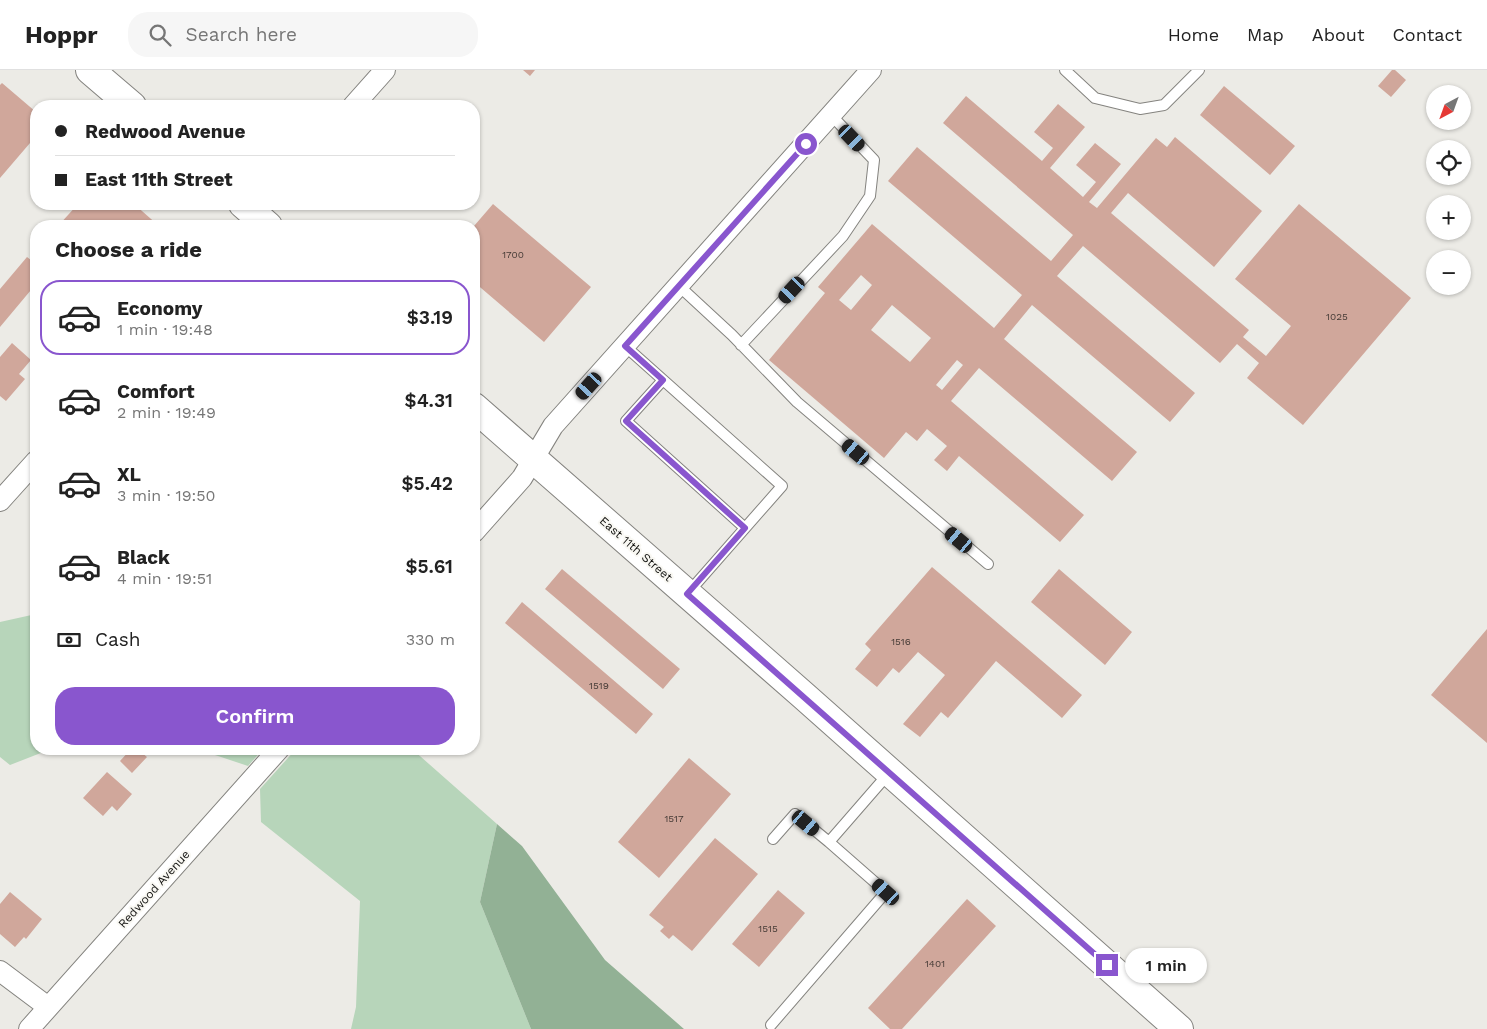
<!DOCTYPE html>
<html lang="en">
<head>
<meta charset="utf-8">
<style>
  :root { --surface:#fff; --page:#f6f6f6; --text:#222; --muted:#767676; --line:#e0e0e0; --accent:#8956ce }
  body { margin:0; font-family:"Work Sans",sans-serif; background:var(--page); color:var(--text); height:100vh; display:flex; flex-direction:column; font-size:19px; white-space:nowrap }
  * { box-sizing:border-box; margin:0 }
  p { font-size:16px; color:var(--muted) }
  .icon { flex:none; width:28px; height:28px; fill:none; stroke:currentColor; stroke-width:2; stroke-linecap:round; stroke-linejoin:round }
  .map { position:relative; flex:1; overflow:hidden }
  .drawer { position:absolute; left:30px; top:150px; width:450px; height:535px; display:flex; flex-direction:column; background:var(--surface); border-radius:20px; box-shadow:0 1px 4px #0004 }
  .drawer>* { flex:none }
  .banner { position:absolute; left:30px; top:30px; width:450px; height:110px; border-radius:20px; box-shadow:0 1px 4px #0004; display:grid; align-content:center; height:110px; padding:0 25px; background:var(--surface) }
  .needle { width:32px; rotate:221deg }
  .tools { position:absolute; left:1426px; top:15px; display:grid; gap:10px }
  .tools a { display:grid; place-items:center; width:45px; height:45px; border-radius:50%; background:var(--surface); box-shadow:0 1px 4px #0004; font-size:25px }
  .end { position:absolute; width:22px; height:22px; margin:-11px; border:6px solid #8956ce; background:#fff; box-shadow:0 0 0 2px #fff }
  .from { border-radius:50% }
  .bubble { position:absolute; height:35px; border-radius:18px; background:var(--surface); box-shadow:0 1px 4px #0004; font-size:16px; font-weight:600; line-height:35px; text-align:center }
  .car { position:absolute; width:15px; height:30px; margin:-15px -8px; border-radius:6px; box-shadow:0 0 4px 1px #0007; background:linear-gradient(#222 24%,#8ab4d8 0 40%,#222 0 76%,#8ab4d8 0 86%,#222 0) }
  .banner b { display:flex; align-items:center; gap:18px; height:48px; font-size:19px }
  .banner b+b { border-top:1px solid var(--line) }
  .banner i { width:12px; height:12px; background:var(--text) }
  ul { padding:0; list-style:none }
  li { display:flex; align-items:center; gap:15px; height:75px; margin:0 10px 8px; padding:0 15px; border:2px solid transparent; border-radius:20px }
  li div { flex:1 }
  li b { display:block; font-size:19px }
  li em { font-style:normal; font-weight:600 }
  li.selected { border-color:var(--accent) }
  li>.icon { width:45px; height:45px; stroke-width:1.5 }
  h2 { padding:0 25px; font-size:22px; line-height:60px }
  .pay { display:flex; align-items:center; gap:12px; height:55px; padding:0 25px; font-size:19px }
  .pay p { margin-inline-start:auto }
  .action { display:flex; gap:10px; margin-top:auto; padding:10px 25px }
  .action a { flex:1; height:58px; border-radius:20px; background:var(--accent); color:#fff; font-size:20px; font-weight:600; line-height:58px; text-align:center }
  header { display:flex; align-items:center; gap:30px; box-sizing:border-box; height:70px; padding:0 25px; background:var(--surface); border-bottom:1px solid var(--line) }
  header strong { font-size:24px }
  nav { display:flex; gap:28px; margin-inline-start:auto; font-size:18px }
  .search { width:350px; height:45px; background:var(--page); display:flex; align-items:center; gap:12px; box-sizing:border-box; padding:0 18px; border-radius:20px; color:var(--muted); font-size:19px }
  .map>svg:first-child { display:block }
  .green { fill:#b7d5ba }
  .forest { fill:#92b195 }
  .building { fill:#d0a79b; fill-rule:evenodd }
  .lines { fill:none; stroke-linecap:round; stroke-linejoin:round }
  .lane-casing { stroke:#84837f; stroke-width:12 }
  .street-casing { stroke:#84837f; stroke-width:22 }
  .secondary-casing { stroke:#84837f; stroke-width:30 }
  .lane { stroke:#fff; stroke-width:10 }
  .street { stroke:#fff; stroke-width:20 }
  .secondary { stroke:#fff; stroke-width:28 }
  .route { stroke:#8956ce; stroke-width:6 }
  .labels { text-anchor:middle; stroke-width:4; stroke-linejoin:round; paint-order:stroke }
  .number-label { font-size:10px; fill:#443a35 }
  .street-label { font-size:12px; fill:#151513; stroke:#f9f8f3 }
</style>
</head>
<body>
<header>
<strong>Hoppr</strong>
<div class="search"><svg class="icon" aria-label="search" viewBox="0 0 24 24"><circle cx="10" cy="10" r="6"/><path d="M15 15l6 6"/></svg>Search here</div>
<nav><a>Home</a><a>Map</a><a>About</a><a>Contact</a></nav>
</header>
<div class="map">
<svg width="1487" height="959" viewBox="0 0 1487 959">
  <rect width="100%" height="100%" fill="#ecebe6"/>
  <path class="green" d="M36,544V679H51L10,695L0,687V552Z
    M197,679H263L248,696Z
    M296,679H412L497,754L480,832L531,959H351L356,937L360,831L261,752L260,719Z"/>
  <path class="forest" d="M497,754L522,776L605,890L684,959H531L480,832Z"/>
  <path class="building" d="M523,0H535L530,6Z
    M1392,0H1395L1406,10L1391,27L1378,16Z
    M2,13L36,42V66L0,108V15Z
    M1224,16L1295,76L1270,105L1200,45Z
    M966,26L1042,91L1053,78L1034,62L1058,34L1085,57L1050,98L1083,127L1096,112L1076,95L1095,73L1121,94L1089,132L1097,138L1156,68L1167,77L1175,67L1262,141L1214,197L1128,123L1111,143L1249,260L1243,267L1266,286L1291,256L1235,209L1299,134L1411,228L1303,355L1247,308L1259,293L1237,274L1220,293L1083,176L1057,206L1195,323L1170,352L1032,235L1004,269L1137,382L1112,411L979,298L951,331L1084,445L1060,472L959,386L947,401L934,390L947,376L927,359L917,371L906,362L884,388L769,290L825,223L818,217L872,154L994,258L1022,225L888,111L917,77L1051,191L1073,165L943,53ZM861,205L872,215L851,240L839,230ZM892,235L931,268L910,292L871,260ZM957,290L963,295L942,320L936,315Z
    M78,134H134L159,156H58Z
    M493,134L591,217L544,272L474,212V156Z
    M27,187L36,194V214L0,257V219Z
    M12,273L31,290L19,304L25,309L6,331L0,326V287Z
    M932,497L1082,625L1062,648L996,591L948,648L941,642L920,667L903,654L945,605L918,582L899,603L893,598L877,617L855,599L871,580L865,574Z
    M562,499L680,599L663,619L545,519Z
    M1059,499L1132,562L1105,595L1031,532Z
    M522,532L653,644L636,664L505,553Z
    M1487,559V673L1431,625Z
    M131,679H137L147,687L132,703L120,691Z
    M689,688L731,724L659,808L618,772Z
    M107,702L132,724L117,741L112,736L103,746L83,728Z
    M715,768L758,804L692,881L673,865L669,869L660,861L664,857L649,845Z
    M778,820L805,843L759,897L732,874Z
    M10,822L42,849L26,869L24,867L15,877L0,864V834Z
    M967,829L996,856L902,959H890L868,938Z"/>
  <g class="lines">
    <defs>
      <path id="lane" d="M1065,0L1095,28L1140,39L1164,35L1199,0
        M679,216L732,265L797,332L988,494
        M741,275L843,166L870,126L874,90L831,45
        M625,276L782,416L688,523
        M663,310L626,351L745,458
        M773,769L795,744L829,772
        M771,955L886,822L829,772L889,703"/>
      <path id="street" d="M353,36L385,0
        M0,431L36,391
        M474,462L522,408L553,356L871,0
        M0,901L48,937
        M29,959L279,679"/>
      <path id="secondary" d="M90,0L132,36
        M243,134L268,156
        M474,337L804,626L1179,959"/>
    </defs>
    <use href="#lane" class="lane-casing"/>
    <use href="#street" class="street-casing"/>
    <use href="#secondary" class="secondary-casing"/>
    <use href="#lane" class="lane"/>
    <use href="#street" class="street"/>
    <use href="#secondary" class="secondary"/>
  </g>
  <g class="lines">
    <path class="route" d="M806,74L625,276L663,310L626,351L745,458L687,524L1107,895"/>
  </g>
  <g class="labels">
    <g class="number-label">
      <text x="513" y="188">1700</text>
      <text x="1337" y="250">1025</text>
      <text x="901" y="575">1516</text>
      <text x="599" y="619">1519</text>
      <text x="674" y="752">1517</text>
      <text x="768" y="862">1515</text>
      <text x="935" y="897">1401</text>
    </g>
    <g class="street-label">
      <text transform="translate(636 479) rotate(41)" y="4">East 11th Street</text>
      <text transform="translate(154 819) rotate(-48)" y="4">Redwood Avenue</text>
    </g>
  </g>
</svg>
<div class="tools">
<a><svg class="needle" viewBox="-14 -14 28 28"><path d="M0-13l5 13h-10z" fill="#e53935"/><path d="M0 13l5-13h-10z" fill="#767676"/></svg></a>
<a><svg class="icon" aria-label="locate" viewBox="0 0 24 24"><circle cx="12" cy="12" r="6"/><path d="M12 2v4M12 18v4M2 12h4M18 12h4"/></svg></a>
<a>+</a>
<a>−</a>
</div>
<i class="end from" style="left:806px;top:74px"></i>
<i class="end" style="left:1107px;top:895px"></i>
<div class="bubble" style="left:1125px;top:878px;width:82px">1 min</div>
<i class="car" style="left:852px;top:68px;rotate:136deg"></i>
<i class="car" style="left:792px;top:220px;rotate:223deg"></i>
<i class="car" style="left:589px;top:316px;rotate:222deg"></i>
<i class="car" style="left:856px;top:382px;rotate:310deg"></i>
<i class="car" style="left:959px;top:470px;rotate:310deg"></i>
<i class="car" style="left:806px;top:753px;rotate:130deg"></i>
<i class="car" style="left:886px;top:822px;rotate:312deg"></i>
<div class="banner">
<b><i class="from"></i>Redwood Avenue</b>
<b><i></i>East 11th Street</b>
</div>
<section class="drawer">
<h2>Choose a ride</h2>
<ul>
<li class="selected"><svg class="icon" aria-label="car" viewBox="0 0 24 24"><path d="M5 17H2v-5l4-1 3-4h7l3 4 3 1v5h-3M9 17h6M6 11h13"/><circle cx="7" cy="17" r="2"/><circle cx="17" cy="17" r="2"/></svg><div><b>Economy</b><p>1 min · 19:48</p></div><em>$3.19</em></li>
<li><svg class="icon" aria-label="car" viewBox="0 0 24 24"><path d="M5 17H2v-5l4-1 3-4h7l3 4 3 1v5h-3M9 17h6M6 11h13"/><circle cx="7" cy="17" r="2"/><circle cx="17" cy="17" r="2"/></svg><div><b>Comfort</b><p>2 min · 19:49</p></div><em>$4.31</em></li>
<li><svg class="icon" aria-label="car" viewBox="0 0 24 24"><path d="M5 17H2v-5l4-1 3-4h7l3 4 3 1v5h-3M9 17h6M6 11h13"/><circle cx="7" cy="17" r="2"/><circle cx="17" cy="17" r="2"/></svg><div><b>XL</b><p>3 min · 19:50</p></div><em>$5.42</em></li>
<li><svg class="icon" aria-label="car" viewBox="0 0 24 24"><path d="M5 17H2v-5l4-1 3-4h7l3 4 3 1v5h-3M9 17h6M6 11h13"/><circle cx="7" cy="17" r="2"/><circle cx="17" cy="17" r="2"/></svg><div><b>Black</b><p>4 min · 19:51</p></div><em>$5.61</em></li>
</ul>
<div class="pay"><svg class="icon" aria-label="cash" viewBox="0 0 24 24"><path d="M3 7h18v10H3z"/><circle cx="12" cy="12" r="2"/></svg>Cash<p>330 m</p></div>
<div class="action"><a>Confirm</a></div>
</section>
</div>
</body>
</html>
